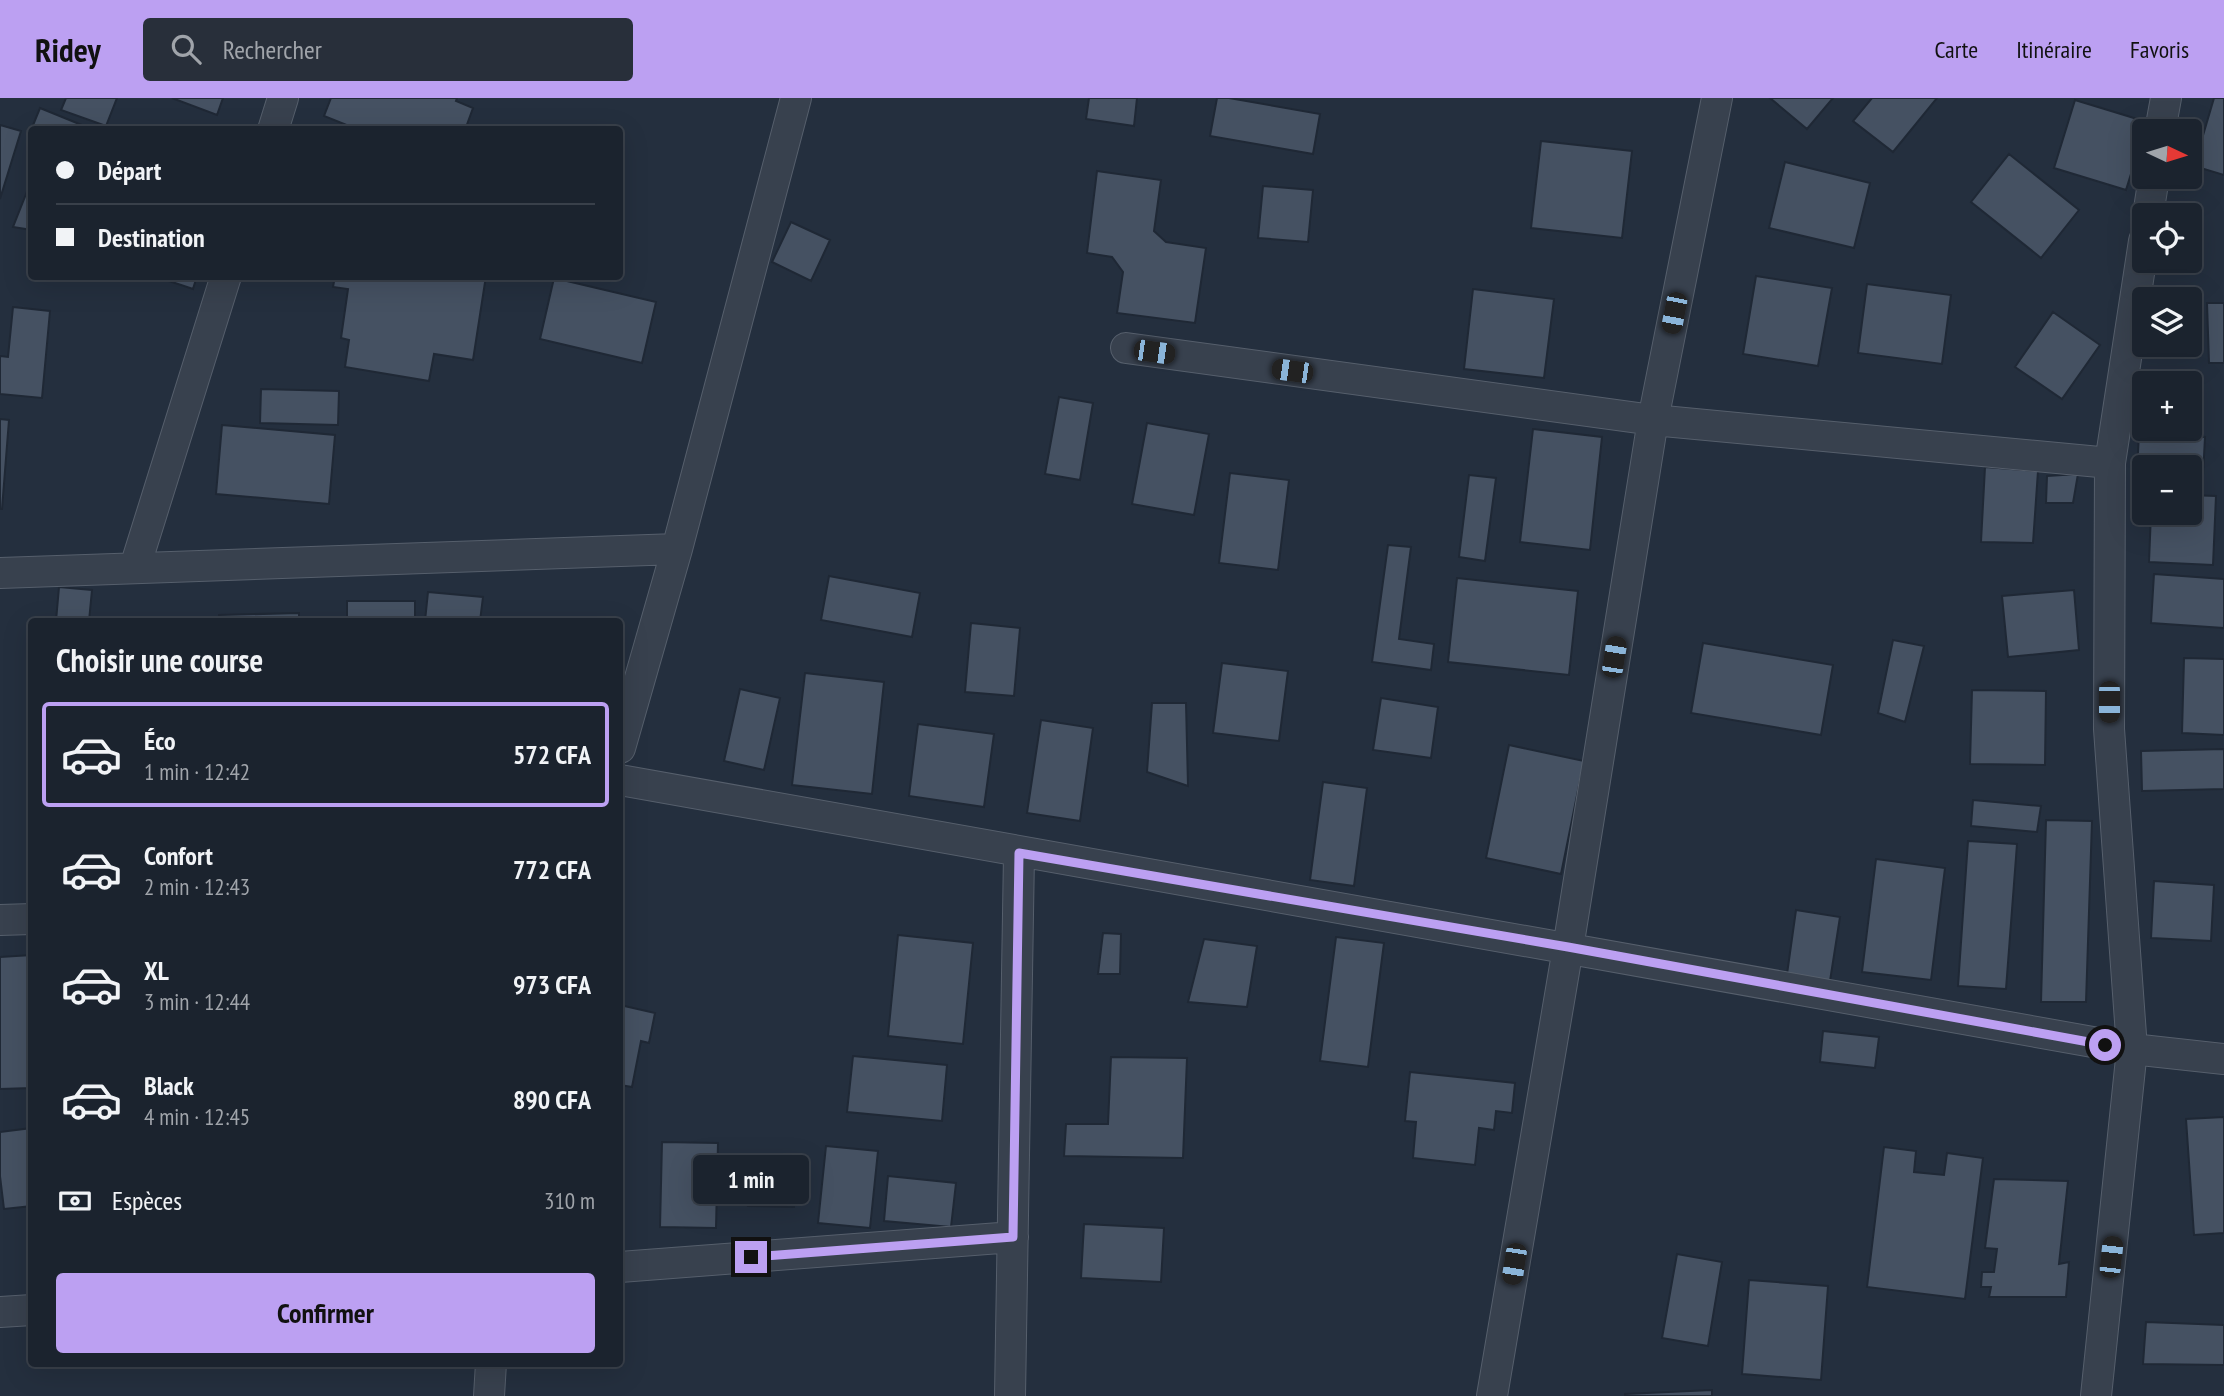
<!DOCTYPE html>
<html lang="fr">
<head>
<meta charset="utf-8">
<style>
  :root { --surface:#1b232e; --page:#282f3a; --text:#f1f3f6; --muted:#a0a4aa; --line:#39404a; --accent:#bca0f2 }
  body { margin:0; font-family:"PT Sans Narrow",sans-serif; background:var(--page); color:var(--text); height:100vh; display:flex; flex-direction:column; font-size:26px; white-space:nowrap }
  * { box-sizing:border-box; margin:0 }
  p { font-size:23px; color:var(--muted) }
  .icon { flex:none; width:38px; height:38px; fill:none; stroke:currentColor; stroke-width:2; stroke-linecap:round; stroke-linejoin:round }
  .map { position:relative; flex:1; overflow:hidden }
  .panel { position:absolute; left:28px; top:520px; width:595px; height:749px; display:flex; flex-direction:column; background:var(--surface); border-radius:7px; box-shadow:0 7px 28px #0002,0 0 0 2px var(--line) }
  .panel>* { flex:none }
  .guide { position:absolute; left:28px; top:28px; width:595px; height:154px; border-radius:7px; box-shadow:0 7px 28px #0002,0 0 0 2px var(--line); display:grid; align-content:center; height:154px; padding:0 28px; background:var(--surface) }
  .needle { width:46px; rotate:94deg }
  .tools { position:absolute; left:2132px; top:21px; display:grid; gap:14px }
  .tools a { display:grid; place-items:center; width:70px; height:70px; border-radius:7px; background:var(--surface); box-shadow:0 7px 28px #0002,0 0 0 2px var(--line); font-size:35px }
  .end { position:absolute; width:32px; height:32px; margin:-16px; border:9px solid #bca0f2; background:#111; box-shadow:0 0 0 4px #111 }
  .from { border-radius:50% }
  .bubble { position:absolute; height:49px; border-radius:7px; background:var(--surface); box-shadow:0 7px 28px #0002,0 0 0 2px var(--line); font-size:23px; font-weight:700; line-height:49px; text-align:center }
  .car { position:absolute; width:21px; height:42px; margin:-21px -10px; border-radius:9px; box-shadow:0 0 5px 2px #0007; background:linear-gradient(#222 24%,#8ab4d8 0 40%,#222 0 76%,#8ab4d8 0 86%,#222 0) }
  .guide b { display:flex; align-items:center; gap:24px; height:66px; font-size:26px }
  .guide b+b { border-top:2px solid var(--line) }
  .guide i { width:18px; height:18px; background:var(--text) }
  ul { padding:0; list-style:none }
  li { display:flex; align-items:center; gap:21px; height:105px; margin:0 14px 10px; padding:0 14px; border:4px solid transparent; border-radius:7px }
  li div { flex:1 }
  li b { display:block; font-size:26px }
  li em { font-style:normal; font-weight:700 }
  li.selected { border-color:var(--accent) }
  li>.icon { width:63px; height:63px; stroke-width:1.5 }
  h2 { padding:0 28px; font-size:32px; line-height:84px }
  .pay { display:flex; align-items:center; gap:18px; height:77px; padding:0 28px; font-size:26px }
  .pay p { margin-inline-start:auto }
  .action { display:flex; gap:14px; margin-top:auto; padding:14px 28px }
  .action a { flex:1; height:80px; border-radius:7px; background:var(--accent); color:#111; font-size:28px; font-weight:700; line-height:80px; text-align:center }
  header { display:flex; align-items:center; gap:42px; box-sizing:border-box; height:98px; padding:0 35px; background:var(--accent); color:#111 }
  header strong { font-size:33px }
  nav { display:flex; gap:38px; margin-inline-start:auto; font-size:24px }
  .search { width:490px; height:63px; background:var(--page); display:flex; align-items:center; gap:18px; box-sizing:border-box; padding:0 24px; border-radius:7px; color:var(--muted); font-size:26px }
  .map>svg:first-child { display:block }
  .building { fill:#455162; stroke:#1f2835; stroke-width:2 }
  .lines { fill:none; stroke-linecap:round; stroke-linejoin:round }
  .street-casing { stroke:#565f6c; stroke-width:32 }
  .street { stroke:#38414e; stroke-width:30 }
  .route { stroke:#bca0f2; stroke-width:9 }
</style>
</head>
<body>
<header>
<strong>Ridey</strong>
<div class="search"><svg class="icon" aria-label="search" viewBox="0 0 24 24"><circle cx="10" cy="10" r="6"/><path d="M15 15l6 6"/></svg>Rechercher</div>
<nav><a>Carte</a><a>Itinéraire</a><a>Favoris</a></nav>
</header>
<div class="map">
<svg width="2224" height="1298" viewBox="0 0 2224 1298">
  <rect width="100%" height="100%" fill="#242f3e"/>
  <path class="building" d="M66,0H117L106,28L61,12Z
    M172,0H223L217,17Z
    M331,0H457L456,3L473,10L465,32H359L324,18Z
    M1089,0H1137L1134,28L1086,21Z
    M1217,0H1229L1320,16L1313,56L1210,38Z
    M1770,0H1833L1807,31Z
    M1872,0H1937L1893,54L1853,23Z
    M2214,0H2224V77L2194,68Z
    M2075,2L2147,24L2126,92L2054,70Z
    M40,10L94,32H32V38L29,37Z
    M0,27L21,33L0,101Z
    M1541,43L1632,53L1622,140L1531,130Z
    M2009,56L2079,112L2041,160L1971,104Z
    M1785,64L1870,85L1854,150L1769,130Z
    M1097,73L1161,82L1154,133L1166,144L1206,150L1195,225L1117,215L1123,174L1112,159L1087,155Z
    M32,81V132L13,129Z
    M1263,88L1313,92L1308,144L1258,140Z
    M791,124L830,142L811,183L772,164Z
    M154,178H197L193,191Z
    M335,178H486L473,262L434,256L429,283L345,269L349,242L341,240L348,191L333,189Z
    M1756,178L1832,190L1818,268L1743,256Z
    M554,180L656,204L642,265L540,241Z
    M1867,186L1951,197L1942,266L1858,255Z
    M1473,191L1554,201L1544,280L1464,271Z
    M2207,205H2224V265H2209Z
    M13,209L50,213L42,300L0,296V258L8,259Z
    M2053,214L2100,247L2062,301L2015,269Z
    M261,291L339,293L338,327L260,325Z
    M1059,299L1093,305L1080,382L1045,376Z
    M0,321L9,322L2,411H0Z
    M1147,325L1209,336L1194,417L1132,406Z
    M222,327L335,337L329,406L216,396Z
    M1533,331L1602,339L1590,452L1520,444Z
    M2139,335L2205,339L2203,378L2189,377V369H2144V375L2137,374Z
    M1985,369L2038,373L2033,445L1981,444Z
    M1230,375L1289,382L1278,472L1219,465Z
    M2078,376L2073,405H2046L2047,378Z
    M1469,377L1496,380L1485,463L1459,459Z
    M2189,397L2216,398L2213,467L2149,464L2151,415H2189Z
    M1388,447L1411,449L1399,541L1434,546L1431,572L1372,564Z
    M2154,476L2224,481V530L2151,525Z
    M829,478L920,495L912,539L821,522Z
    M1457,480L1578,493L1569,577L1448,564Z
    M59,489L92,492L89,523H56Z
    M2074,492L2079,552L2008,559L2002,498Z
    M428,494L483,499L480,523H425Z
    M347,503H415V523H347Z
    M299,515V523H219V517Z
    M971,525L1020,530L1014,598L965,594Z
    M1893,542L1924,548L1905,624L1878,615Z
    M1703,545L1833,567L1821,637L1691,615Z
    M2184,560L2224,561V637L2182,635Z
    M1222,565L1288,573L1279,643L1213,635Z
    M805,575L884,584L872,696L792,687Z
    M740,591L780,600L764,672L724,663Z
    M1972,592L2046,593L2045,667L1970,666Z
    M1381,600L1438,609L1431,660L1373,652Z
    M1152,605H1186L1188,688L1147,674Z
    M1041,622L1093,630L1080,723L1027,715Z
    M918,626L994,636L984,709L909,698Z
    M1509,647L1584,663L1561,776L1486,760Z
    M2224,651V691L2142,693L2141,653Z
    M1323,684L1367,690L1354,788L1310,782Z
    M1973,702L2041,708L2037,734L1971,728Z
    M2046,722L2092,723L2086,904H2041Z
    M1968,743L2017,746L2006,891L1958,888Z
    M1876,761L1945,770L1931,882L1862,874Z
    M2154,783L2214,787L2211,843L2151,840Z
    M1796,812L1840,819L1830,883L1787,876Z
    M1103,835L1121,836L1120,876H1098Z
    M898,837L973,845L963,946L888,938Z
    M1336,839L1384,845L1368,969L1320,963Z
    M1204,841L1257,848L1247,909L1188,904Z
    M32,857V990L0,991V859Z
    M620,907L655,915L649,945L641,943L632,989L620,987Z
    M1823,933L1879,939L1875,970L1820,964Z
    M853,958L947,967L942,1023L847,1014Z
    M1111,959L1187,960L1183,1060L1064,1058L1066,1026H1108Z
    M1410,974L1515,985L1512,1015L1496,1013L1494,1032L1479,1030L1475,1067L1413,1060L1416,1024L1405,1023Z
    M2224,1019V1135L2194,1137L2186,1021Z
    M32,1030V1108L4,1111L0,1078V1034Z
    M662,1044L718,1045L716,1130L660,1129Z
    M826,1048L878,1053L870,1130L818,1125Z
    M1884,1049L1916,1053L1914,1074L1944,1077L1947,1055L1983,1060L1965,1201L1867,1189Z
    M749,1071L795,1073L794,1109L748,1108Z
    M888,1078L956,1085L951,1129L884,1123Z
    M1994,1081L2068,1083L2059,1166L2069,1164L2066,1199H1989L1991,1189H1981L1982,1174H1994L1997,1151L1985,1150Z
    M1084,1126L1164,1130L1161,1184L1081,1180Z
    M1677,1156L1722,1164L1708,1248L1662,1240Z
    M1749,1182L1828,1188L1821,1282L1742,1276Z
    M2146,1224L2224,1227V1267L2143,1266Z
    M1712,1292V1298H1625V1296Z"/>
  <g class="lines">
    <defs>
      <path id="street" d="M273,32L283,0
        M2160,33L2166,0
        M2148,117L2154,79
        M1126,250L1653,322L2110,365
        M135,469L226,178
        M0,475L677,451
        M620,650L677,451L796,0
        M620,682C1123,775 1628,860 2132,951L2224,961
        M0,822L32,821
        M620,1169L1013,1139
        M0,1214L32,1212
        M489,1298L491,1265
        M1010,1298L1019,756
        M1492,1298L1568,850L1653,322L1717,0
        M2096,1298L2132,951L2109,631L2110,365L2144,143"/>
    </defs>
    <use href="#street" class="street-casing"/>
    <use href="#street" class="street"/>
  </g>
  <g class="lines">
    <path class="route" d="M751,1159L1013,1139L1019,755L1568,849L2105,947"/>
  </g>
</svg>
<div class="tools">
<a><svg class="needle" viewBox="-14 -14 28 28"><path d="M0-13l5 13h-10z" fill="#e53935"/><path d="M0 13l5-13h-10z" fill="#a0a4aa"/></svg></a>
<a><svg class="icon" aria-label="locate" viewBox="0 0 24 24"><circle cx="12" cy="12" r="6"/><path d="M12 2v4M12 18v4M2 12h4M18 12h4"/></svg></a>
<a><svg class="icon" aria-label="layers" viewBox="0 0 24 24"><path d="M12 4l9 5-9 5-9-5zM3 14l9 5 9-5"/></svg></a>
<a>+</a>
<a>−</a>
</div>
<i class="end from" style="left:2105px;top:947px"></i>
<i class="end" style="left:751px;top:1159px"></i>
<div class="bubble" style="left:693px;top:1057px;width:116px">1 min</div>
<i class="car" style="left:1674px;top:215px;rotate:191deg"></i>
<i class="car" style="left:1154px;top:254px;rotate:98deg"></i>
<i class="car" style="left:1292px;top:273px;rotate:278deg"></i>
<i class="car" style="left:1614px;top:559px;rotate:9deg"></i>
<i class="car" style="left:2109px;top:604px;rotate:180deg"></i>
<i class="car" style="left:2111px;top:1159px;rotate:6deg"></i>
<i class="car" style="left:1514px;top:1166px;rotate:189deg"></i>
<div class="guide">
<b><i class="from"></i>Départ</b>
<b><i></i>Destination</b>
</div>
<section class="panel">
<h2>Choisir une course</h2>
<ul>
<li class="selected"><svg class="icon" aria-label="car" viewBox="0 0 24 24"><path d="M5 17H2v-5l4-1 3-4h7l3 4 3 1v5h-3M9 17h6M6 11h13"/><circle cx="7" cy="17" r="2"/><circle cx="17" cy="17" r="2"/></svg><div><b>Éco</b><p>1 min · 12:42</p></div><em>572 CFA</em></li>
<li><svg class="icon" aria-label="car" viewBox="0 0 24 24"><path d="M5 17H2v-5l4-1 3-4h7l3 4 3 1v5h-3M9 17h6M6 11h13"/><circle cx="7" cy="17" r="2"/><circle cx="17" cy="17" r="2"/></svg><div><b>Confort</b><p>2 min · 12:43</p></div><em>772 CFA</em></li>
<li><svg class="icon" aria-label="car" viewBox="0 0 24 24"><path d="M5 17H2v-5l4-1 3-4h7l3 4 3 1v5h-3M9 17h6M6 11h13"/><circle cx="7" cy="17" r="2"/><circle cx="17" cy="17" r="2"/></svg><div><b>XL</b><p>3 min · 12:44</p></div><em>973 CFA</em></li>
<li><svg class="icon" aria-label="car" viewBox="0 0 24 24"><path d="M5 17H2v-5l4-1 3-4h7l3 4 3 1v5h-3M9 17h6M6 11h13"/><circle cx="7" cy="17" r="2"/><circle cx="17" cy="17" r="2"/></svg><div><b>Black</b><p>4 min · 12:45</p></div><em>890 CFA</em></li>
</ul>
<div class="pay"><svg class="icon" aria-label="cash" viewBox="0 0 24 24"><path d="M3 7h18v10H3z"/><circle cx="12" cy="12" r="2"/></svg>Espèces<p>310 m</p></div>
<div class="action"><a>Confirmer</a></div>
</section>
</div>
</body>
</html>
